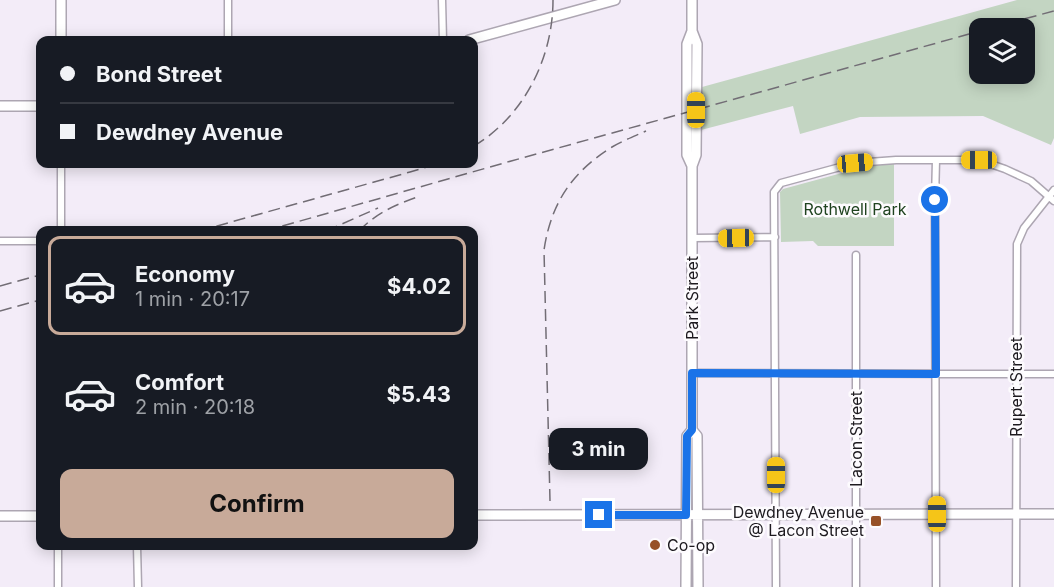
<!DOCTYPE html>
<html lang="en">
<head>
<meta charset="utf-8">
<style>
  :root { --surface:#171b24; --page:#20242c; --text:#f1f3f6; --muted:#9ea1a6; --line:#363941; --accent:#c8aa99 }
  body { margin:0; font-family:Inter,sans-serif; background:var(--page); color:var(--text); height:100vh; display:flex; flex-direction:column; font-size:22px; white-space:nowrap }
  * { box-sizing:border-box; margin:0 }
  p { font-size:20px; color:var(--muted) }
  .icon { flex:none; width:33px; height:33px; fill:none; stroke:currentColor; stroke-width:2; stroke-linecap:round; stroke-linejoin:round }
  .map { position:relative; flex:1; overflow:hidden }
  .side { position:absolute; left:36px; top:226px; width:442px; height:324px; display:flex; flex-direction:column; background:var(--surface); border-radius:12px; box-shadow:0 3px 15px #0003 }
  .side>* { flex:none }
  .guide { position:absolute; left:36px; top:36px; width:442px; height:132px; border-radius:12px; box-shadow:0 3px 15px #0003; display:grid; align-content:center; height:132px; padding:0 24px; background:var(--surface) }
  .buttons { position:absolute; left:969px; top:18px; display:grid; gap:12px }
  .buttons a { display:grid; place-items:center; width:66px; height:66px; border-radius:12px; background:var(--surface); box-shadow:0 3px 15px #0003; font-size:30px }
  .end { position:absolute; width:27px; height:27px; margin:-14px; border:8px solid #1a73e8; background:#fff; box-shadow:0 0 0 3px #fff }
  .from { border-radius:50% }
  .bubble { position:absolute; height:42px; border-radius:12px; background:var(--surface); box-shadow:0 3px 15px #0003; font-size:20px; font-weight:700; line-height:42px; text-align:center }
  .car { position:absolute; width:18px; height:36px; margin:-18px -9px; border-radius:8px; box-shadow:0 0 4px 2px #0007; background:linear-gradient(#f5c518 24%,#345 0 40%,#f5c518 0 76%,#345 0 86%,#f5c518 0) }
  .guide b { display:flex; align-items:center; gap:21px; height:57px; font-size:22px }
  .guide b+b { border-top:2px solid var(--line) }
  .guide i { width:15px; height:15px; background:var(--text) }
  ul { padding:10px 0 0; list-style:none }
  li { display:flex; align-items:center; gap:18px; height:99px; margin:0 12px 9px; padding:0 12px; border:3px solid transparent; border-radius:12px }
  li div { flex:1 }
  li b { display:block; font-size:22px }
  li em { font-style:normal; font-weight:700 }
  li.current { border-color:var(--accent) }
  li>.icon { width:54px; height:54px; stroke-width:1.5 }
  .primary-button { display:flex; gap:12px; margin-top:auto; padding:12px 24px }
  .primary-button a { flex:1; height:69px; border-radius:12px; background:var(--accent); color:#111; font-size:24px; font-weight:700; line-height:69px; text-align:center }
  .map>svg:first-child { display:block }
  .green { fill:#c3d5c2; fill-rule:evenodd }
  .lines { fill:none; stroke-linecap:round; stroke-linejoin:round }
  .street-casing { stroke:#ada6b2; stroke-width:9 }
  .secondary-casing { stroke:#ada6b2; stroke-width:12 }
  .street { stroke:#fff; stroke-width:6 }
  .secondary { stroke:#fff; stroke-width:9 }
  .rail { stroke:#726d75; stroke-width:1.5; stroke-dasharray:12 6; stroke-linecap:butt }
  .route { stroke:#1a73e8; stroke-width:8 }
  .poi-dot { fill:#975128; stroke:#fdfbfe; stroke-width:2 }
  .labels { text-anchor:middle; stroke-width:5; stroke-linejoin:round; paint-order:stroke }
  .park-label { font-size:16px; fill:#1f431f; stroke:#fdfbfe }
  .street-label { font-size:16px; fill:#1d1a1f; stroke:#fdfbfe }
  .poi-label { font-size:16px; fill:#1d1a1f; stroke:#fdfbfe; text-anchor:end }
</style>
</head>
<body>
<div class="map">
<svg width="1054" height="587" viewBox="0 0 1054 587">
  <rect width="100%" height="100%" fill="#f3ecf8"/>
  <path class="green" d="M1017,0H1054V138L1051,145L983,116L860,117L800,134L793,106L701,130L702,87ZM980,28H1024V74H980Z
    M875,164H894V246H818L813,241L781,242L780,192L783,189Z"/>
  <g class="lines">
    <defs>
      <path id="street" d="M442,0L443,40
        M228,40V0
        M936,160L935,200L936,587
        M61,164V231
        M692,238L775,237
        M0,241H40
        M856,255V587
        M692,373L1054,374
        M58,546V587
        M137,546L138,587
        M776,587L774,192L781,183L855,163L896,160H979L1005,169L1031,181L1054,201
        M1016,587L1017,244L1024,228L1054,190"/>
      <path id="secondary" d="M692,0V31L687,44V155L692,166
        M692,31L697,44L696,155L692,166V430L697,436L698,587
        M61,40V0
        M469,40L615,0
        M0,106H40
        M474,515L1054,514
        M0,516H40
        M686,587L687,436L692,430"/>
    </defs>
    <use href="#street" class="street-casing"/>
    <use href="#secondary" class="secondary-casing"/>
    <use href="#street" class="street"/>
    <use href="#secondary" class="secondary"/>
    <path class="rail" d="M990,28L1054,11
      M474,146C524,116 553,58 553,0
      M199,231L410,172L437,164
      M265,231L504,163L980,31
      M326,231L378,208
      M359,231C376,213 397,204 420,196
      M0,286L40,275
      M0,311L40,300
      M550,501L544,250C551,203 572,172 612,147C622,141 635,136 646,131"/>
  </g>
  <g class="lines">
    <path class="route" d="M599,515H686L687,436L692,430V373L936,374L935,200"/>
  </g>
  <g class="poi-dot">
    <rect x="870" y="515" width="12" height="12" rx="3"/>
    <circle cx="655" cy="545" r="6"/>
  </g>
  <g class="labels">
    <g class="park-label">
      <text x="855" y="215">Rothwell Park</text>
    </g>
    <g class="street-label">
      <text transform="translate(692 298) rotate(-90)" y="6">Park Street</text>
      <text transform="translate(1016 387) rotate(-90)" y="6">Rupert Street</text>
      <text transform="translate(856 439) rotate(-90)" y="6">Lacon Street</text>
    </g>
    <g class="poi-label">
      <text x="864" y="518">Dewdney Avenue<tspan x="864" dy="18">@ Lacon Street</tspan></text>
      <text x="667" y="551" text-anchor="start">Co-op</text>
    </g>
  </g>
</svg>
<div class="buttons">
<a><svg class="icon" aria-label="layers" viewBox="0 0 24 24"><path d="M12 4l9 5-9 5-9-5zM3 14l9 5 9-5"/></svg></a>
</div>
<i class="end from" style="left:935px;top:200px"></i>
<i class="end" style="left:599px;top:515px"></i>
<div class="bubble" style="left:549px;top:428px;width:99px">3 min</div>
<i class="car" style="left:696px;top:110px;rotate:0deg"></i>
<i class="car" style="left:979px;top:160px;rotate:270deg"></i>
<i class="car" style="left:855px;top:163px;rotate:85deg"></i>
<i class="car" style="left:736px;top:238px;rotate:269deg"></i>
<i class="car" style="left:776px;top:475px;rotate:0deg"></i>
<i class="car" style="left:937px;top:514px;rotate:0deg"></i>
<div class="guide">
<b><i class="from"></i>Bond Street</b>
<b><i></i>Dewdney Avenue</b>
</div>
<section class="side">
<ul>
<li class="current"><svg class="icon" aria-label="car" viewBox="0 0 24 24"><path d="M5 17H2v-5l4-1 3-4h7l3 4 3 1v5h-3M9 17h6M6 11h13"/><circle cx="7" cy="17" r="2"/><circle cx="17" cy="17" r="2"/></svg><div><b>Economy</b><p>1 min · 20:17</p></div><em>$4.02</em></li>
<li><svg class="icon" aria-label="car" viewBox="0 0 24 24"><path d="M5 17H2v-5l4-1 3-4h7l3 4 3 1v5h-3M9 17h6M6 11h13"/><circle cx="7" cy="17" r="2"/><circle cx="17" cy="17" r="2"/></svg><div><b>Comfort</b><p>2 min · 20:18</p></div><em>$5.43</em></li>
</ul>
<div class="primary-button"><a>Confirm</a></div>
</section>
</div>
</body>
</html>
